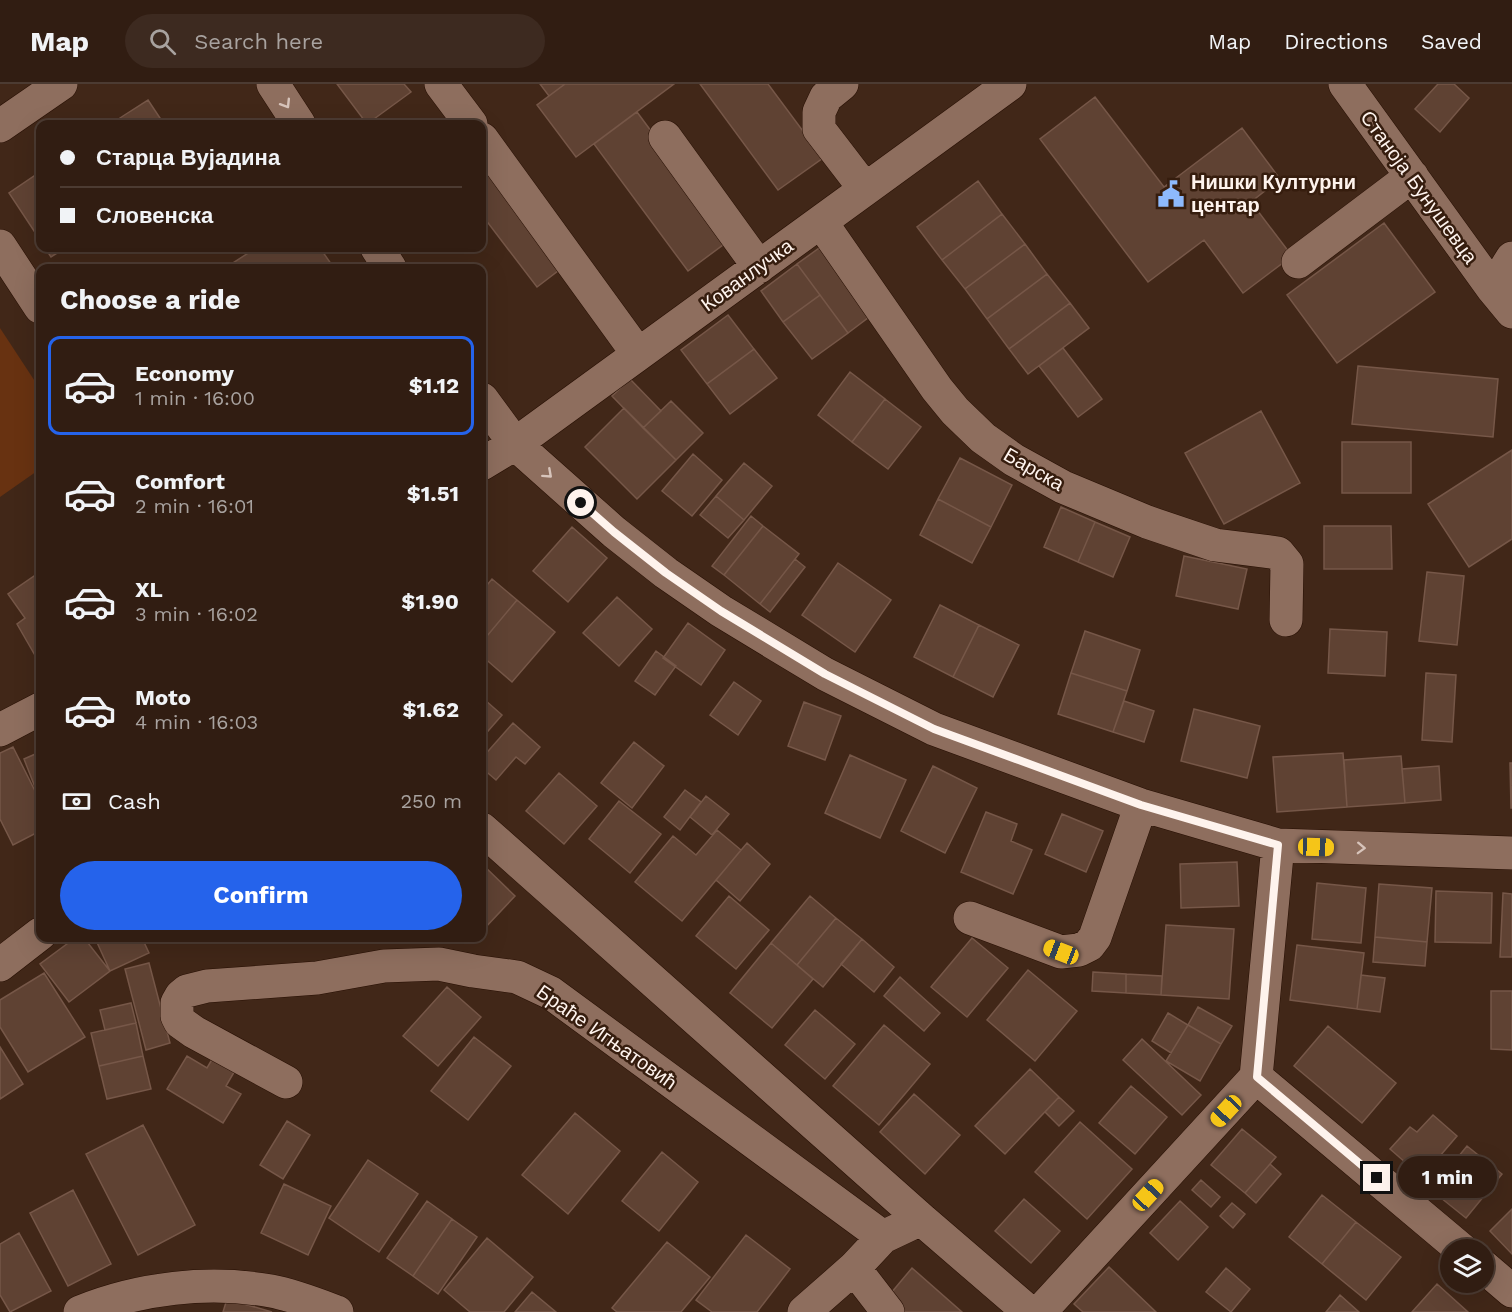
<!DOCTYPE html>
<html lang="en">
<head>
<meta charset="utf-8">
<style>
  :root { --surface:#311d12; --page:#3d2a20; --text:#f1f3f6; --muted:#a8a29f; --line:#4c3b32; --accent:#2563eb }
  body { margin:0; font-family:"Work Sans",sans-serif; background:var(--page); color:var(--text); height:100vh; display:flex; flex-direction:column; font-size:22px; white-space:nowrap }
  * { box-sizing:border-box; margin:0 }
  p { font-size:20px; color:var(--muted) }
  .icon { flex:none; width:33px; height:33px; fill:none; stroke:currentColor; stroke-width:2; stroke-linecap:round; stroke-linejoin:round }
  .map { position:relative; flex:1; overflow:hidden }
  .panel { position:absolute; left:36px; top:180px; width:450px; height:678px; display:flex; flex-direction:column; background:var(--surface); border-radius:12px; box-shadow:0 6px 24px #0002,0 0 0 2px var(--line) }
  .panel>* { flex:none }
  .banner { position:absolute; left:36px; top:36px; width:450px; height:132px; border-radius:12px; box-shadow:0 6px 24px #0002,0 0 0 2px var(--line); display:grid; align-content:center; height:132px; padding:0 24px; background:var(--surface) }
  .fabs { position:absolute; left:1440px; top:1155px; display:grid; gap:12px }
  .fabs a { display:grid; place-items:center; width:54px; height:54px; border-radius:50%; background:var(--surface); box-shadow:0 6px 24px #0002,0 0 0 2px var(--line); font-size:30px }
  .end { position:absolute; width:27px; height:27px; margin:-14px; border:8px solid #fef3ed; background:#111; box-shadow:0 0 0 3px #111 }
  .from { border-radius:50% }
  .bubble { position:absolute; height:42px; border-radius:21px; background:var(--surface); box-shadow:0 6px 24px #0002,0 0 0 2px var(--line); font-size:20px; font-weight:700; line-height:42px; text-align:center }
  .car { position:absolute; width:18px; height:36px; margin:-18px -9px; border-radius:8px; box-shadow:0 0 4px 2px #0007; background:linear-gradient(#f5c518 24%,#345 0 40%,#f5c518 0 76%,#345 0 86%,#f5c518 0) }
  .banner b { display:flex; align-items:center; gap:21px; height:57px; font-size:22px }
  .banner b+b { border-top:2px solid var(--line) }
  .banner i { width:15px; height:15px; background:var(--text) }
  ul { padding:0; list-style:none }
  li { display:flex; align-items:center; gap:18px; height:99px; margin:0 12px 9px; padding:0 12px; border:3px solid transparent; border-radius:12px }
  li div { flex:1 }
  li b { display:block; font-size:22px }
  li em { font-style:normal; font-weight:700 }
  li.selected { border-color:var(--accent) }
  li>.icon { width:54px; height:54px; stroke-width:1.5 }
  h2 { padding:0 24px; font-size:27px; line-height:72px }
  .pay { display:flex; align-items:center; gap:15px; height:66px; padding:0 24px; font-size:22px }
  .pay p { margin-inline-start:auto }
  .button { display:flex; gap:12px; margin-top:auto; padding:12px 24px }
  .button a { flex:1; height:69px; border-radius:36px; background:var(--accent); color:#fff; font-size:24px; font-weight:700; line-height:69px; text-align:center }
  header { display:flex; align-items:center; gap:36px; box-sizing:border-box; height:84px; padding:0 30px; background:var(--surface); border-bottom:2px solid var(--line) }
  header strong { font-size:28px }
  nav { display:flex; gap:33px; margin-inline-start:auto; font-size:21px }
  .search { width:420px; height:54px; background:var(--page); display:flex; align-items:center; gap:15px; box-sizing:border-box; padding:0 21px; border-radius:33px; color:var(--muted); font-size:22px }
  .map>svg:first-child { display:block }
  .green { fill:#683211 }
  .building { fill:#5f4233; stroke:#765748; stroke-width:1.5 }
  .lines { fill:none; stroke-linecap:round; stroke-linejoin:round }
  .minor-casing { stroke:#270f03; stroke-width:34 }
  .minor { stroke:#8e6e5e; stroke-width:33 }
  .oneway { stroke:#d7c4bb }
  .route { stroke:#fef3ed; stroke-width:8 }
  .labels { text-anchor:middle; stroke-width:5; stroke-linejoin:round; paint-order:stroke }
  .poi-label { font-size:20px; font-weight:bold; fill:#fef3ed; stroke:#361d0e; text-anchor:start }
  .street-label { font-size:20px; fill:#fef3ed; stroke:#361d0e }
</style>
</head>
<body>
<header>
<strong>Map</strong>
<div class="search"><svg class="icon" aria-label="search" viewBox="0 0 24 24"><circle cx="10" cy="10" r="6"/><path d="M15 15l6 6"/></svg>Search here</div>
<nav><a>Map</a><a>Directions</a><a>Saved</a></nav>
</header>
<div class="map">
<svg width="1512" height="1228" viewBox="0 0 1512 1228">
  <rect width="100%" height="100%" fill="#412718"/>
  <path class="green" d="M0,244L40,305V385L0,413Z"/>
  <path class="building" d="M337,0H404L411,8L367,40Z
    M540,0H565L549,12Z
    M565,0H674L576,73L537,21Z
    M700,0H768L823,74L778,106Z
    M1438,0H1454L1469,14L1440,48L1415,25Z
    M1095,13L1164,103L1242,44L1280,95L1251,118L1292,172L1243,209L1204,156L1148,198L1040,55Z
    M148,16L164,40H111L123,32Z
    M637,28L731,155L688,187L594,60Z
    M482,69L567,180L537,203L482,131Z
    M40,88V156L9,109Z
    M978,97L1002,130L942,176L917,143Z
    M1002,130L1025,160L965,205L942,176Z
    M1384,139L1435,208L1337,279L1287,211Z
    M826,159L877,227L848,249L797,180Z
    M1025,160L1047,190L987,235L965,205Z
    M45,164H65L51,173Z
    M256,164H320L334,184H225Z
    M797,180L820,211L783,238L761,207Z
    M1047,190L1070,219L1009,265L987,235Z
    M820,211L848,249L812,275L783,238Z
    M1070,219L1089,244L1028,290L1009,265Z
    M728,231L754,265L707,300L681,266Z
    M1063,264L1102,315L1078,333L1039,282Z
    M754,265L777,294L730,330L707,300Z
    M1358,282L1498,295L1493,353L1352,340Z
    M850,288L885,315L852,358L818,331Z
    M630,295L661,327L643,344L612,312Z
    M885,315L921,343L888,385L852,358Z
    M671,317L703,349L676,376L643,344Z
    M624,324L676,376L637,415L585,363Z
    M1261,327L1300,399L1224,440L1185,369Z
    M1342,358H1411V409H1342Z
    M1512,366V455L1469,483L1428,420Z
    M693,370L722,396L692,432L662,407Z
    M960,374L1012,401L991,443L938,415Z
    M744,379L772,402L744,436L716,412Z
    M716,412L744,436L728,454L700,431Z
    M938,415L991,443L972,479L920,451Z
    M1061,423L1095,438L1078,478L1044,463Z
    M751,432L763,442L724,491L712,482Z
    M1095,438L1130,453L1113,493L1078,478Z
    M763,442L799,470L760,520L724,491Z
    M1324,442H1391L1392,485H1324Z
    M572,443L607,474L568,518L533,487Z
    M1184,472L1247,485L1238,525L1176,512Z
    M795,475L805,483L770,528L760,520Z
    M838,479L891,516L855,568L802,531Z
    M40,488V580L17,540L25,534L8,510Z
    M1427,488L1464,492L1457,561L1419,557Z
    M492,495L517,516L482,558V507Z
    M617,513L652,545L619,582L583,549Z
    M517,516L555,548L512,598L482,572V558Z
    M940,521L979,541L953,593L914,573Z
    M688,539L725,566L701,601L663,574Z
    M979,541L1019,561L993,613L953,593Z
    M1330,545L1387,548L1385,592L1328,589Z
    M1085,547L1140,566L1127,607L1071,589Z
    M656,567L676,582L655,611L635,597Z
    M1071,589L1127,607L1113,648L1058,630Z
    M1426,589L1456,591L1452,658L1422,656Z
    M734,598L761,617L738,651L710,631Z
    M485,616L502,631L482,654V619Z
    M1124,617L1154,627L1144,658L1113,648Z
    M804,618L841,632L825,676L788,662Z
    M1194,625L1260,642L1247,694L1181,677Z
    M513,639L540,663L525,680L516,673L496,696L482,684V674Z
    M634,658L664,682L632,724L601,699Z
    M13,663L40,717V747L13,761L0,735V669Z
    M40,668V716L24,675Z
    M1343,669L1347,723L1277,728L1273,673Z
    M850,671L906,696L880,754L825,729Z
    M1401,672L1405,719L1347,723L1344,676Z
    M1510,679H1512V724H1511Z
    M933,682L977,704L945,769L901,747Z
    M1439,682L1441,716L1405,719L1402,685Z
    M559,689L597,722L564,760L526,727Z
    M685,706L701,718L680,746L664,733Z
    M706,712L729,730L712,751L690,733Z
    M619,717L661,750L630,789L589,755Z
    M986,728L1017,740L1011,757L1032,766L1013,810L961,788Z
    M1062,730L1103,747L1086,788L1045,770Z
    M717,746L741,766L682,837L635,798L673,752L696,771Z
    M747,759L770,780L740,817L716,796Z
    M1237,778L1239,822L1181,824L1180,780Z
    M482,780L515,812L482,847Z
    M1317,799L1366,804L1361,859L1312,855Z
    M1379,800L1432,804L1427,858L1375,853Z
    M1436,807L1492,809L1491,859L1435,858Z
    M1503,809L1512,810V873H1500Z
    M729,812L769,846L736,885L696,852Z
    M810,812L836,834L797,881L771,859Z
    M836,834L862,855L823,903L797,881Z
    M1166,841L1234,845L1229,915L1161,911Z
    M1375,853L1427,858L1425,882L1373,878Z
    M75,854H84L110,887L69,918L40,880Z
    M95,854H142L149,869L110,887Z
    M972,854L1008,884L967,933L931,903Z
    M862,855L894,883L874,908L841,880Z
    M771,859L813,895L772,944L730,909Z
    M1297,861L1364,869L1357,925L1290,916Z
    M149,879L170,959L146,966L125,885Z
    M1028,886L1077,927L1035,977L987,936Z
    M1093,888L1126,890V909L1092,907Z
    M44,889L85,953L28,988L0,943V916Z
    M1126,890L1162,892L1161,911L1126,909Z
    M1361,891L1385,894L1380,928L1357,925Z
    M900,893L940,929L924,947L884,912Z
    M447,903L481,933L438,982L403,952Z
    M1491,907H1512V966L1491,965Z
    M131,919L136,939L105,946L100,926Z
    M1198,923L1232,942L1221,960L1188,941Z
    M815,926L855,960L825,995L785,961Z
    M1168,929L1188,941L1171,969L1152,957Z
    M136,939L143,972L99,982L91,949Z
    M884,941L930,980L879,1041L833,1002Z
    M1188,941L1221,960L1200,997L1166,977Z
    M1328,942L1396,999L1362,1039L1294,982Z
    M474,953L511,982L468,1036L431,1007Z
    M1142,955L1201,1011L1182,1031L1123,976Z
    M0,963L23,1000L0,1015Z
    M218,965L240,978L226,1002L241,1010L223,1039L167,1005L187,972L207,984Z
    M143,972L151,1005L107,1015L99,982Z
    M1030,985L1059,1013L1005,1070L975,1042Z
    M1131,1002L1167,1033L1135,1070L1099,1039Z
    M914,1010L960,1051L925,1090L880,1048Z
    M1059,1013L1074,1027L1059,1042L1045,1028Z
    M575,1029L620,1067L568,1130L522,1091Z
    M1433,1031L1457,1052L1422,1093L1390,1065L1410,1043L1417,1048Z
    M287,1037L310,1051L283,1095L260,1081Z
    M1080,1038L1132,1085L1087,1135L1035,1088Z
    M143,1041L195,1141L138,1171L86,1070Z
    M1242,1045L1276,1073L1245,1109L1211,1081Z
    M1467,1062L1502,1090L1466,1134L1431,1106Z
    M662,1068L698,1098L659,1147L622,1117Z
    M368,1076L418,1110L379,1168L329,1134Z
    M1270,1080L1281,1090L1256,1119L1245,1109Z
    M1201,1096L1220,1113L1211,1123L1192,1106Z
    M284,1100L331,1122L308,1171L261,1149Z
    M73,1106L111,1180L68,1202L30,1129Z
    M1322,1111L1356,1138L1322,1180L1289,1153Z
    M1024,1115L1060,1147L1031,1179L995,1147Z
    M427,1117L452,1135L413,1192L387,1174Z
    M1180,1117L1208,1143L1178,1176L1150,1149Z
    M1232,1119L1245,1130L1233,1144L1220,1132Z
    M1512,1125V1170L1490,1147Z
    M452,1135L477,1153L438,1210L413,1192Z
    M1356,1138L1401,1173L1366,1216L1322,1180Z
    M19,1149L51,1207L10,1228L0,1211V1160Z
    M746,1151L790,1185L757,1228H712L696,1216Z
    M487,1154L533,1193L504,1228H470L444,1206Z
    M667,1158L710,1193L681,1228H617L612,1224Z
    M1109,1183L1156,1228H1083L1074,1220Z
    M912,1184L962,1228H901L886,1215Z
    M1226,1184L1250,1205L1231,1228L1206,1208Z
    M1437,1200L1468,1228H1412Z
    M532,1208L556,1228H515Z
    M1340,1211L1359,1228H1326Z
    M227,1215L272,1228H223Z"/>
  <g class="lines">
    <defs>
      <path id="minor" d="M273,0L299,40
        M441,0L471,40
        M842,0L826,13L819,28V45L865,105
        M1345,0L1493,205L1512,228
        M0,42L61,0
        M665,53L759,183
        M482,55L638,270
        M821,138L937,305L955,327L983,354L1014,376L1063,403L1147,438L1215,461L1278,469L1287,480L1286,536
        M0,162L40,223
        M377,164L390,184
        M1298,178L1412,92
        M1493,205L1512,174
        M482,315L515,360L614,448L666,489L721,527L825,590L934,645L1141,721L1278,761L1512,769
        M482,380L515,360L1010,0
        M0,646L40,625
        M482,745L921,1135L1029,1228
        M1278,761L1256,993L1462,1166
        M970,834L1061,868L1079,866L1089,861L1095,853L1141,721
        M0,881L40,850
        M286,998L194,948L180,938L177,932V919L181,912L187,907L207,902L317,894L384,882L439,880L473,887L517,893L551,909L883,1153L921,1135
        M1484,1183L1512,1207
        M854,1184L888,1228
        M80,1228C139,1204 208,1196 271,1207C293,1211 316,1220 337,1228
        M804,1228L854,1184L883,1153
        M1040,1228L1256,993"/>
    </defs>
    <use href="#minor" class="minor-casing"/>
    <use href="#minor" class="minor"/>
  </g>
  <defs><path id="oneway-chevron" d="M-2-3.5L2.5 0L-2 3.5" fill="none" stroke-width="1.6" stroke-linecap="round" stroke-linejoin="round" transform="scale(1.5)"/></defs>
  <g class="oneway">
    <use href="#oneway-chevron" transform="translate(286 20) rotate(58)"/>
    <use href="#oneway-chevron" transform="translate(548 390) rotate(42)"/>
    <use href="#oneway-chevron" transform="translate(1361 764) rotate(2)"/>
  </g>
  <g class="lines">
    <path class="route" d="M581,419L614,448L666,489L721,527L825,590L934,645L1141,721L1278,761L1257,993L1377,1094"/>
  </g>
  <defs>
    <symbol id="civic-bare" viewBox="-9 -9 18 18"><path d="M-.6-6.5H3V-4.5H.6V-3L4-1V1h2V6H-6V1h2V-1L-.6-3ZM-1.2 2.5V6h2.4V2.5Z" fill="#8db9fc" stroke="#361d0e" stroke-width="2.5" paint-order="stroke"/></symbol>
  </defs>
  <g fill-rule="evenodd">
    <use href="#civic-bare" x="1152" y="91" width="38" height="38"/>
  </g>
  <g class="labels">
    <g class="poi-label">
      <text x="1191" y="105">Нишки Културни<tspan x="1191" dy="23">центар</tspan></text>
    </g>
    <g class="street-label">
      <text transform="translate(1419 103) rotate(54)" y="7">Станоја Бунушевца</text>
      <text transform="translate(747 191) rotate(-36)" y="7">Кованлучка</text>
      <text transform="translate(1034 385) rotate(30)" y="7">Барска</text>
      <text transform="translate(607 953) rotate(35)" y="7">Браће Игњатовић</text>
    </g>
  </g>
</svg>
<div class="fabs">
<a><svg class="icon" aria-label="layers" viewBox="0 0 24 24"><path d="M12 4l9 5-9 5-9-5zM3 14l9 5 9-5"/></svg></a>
</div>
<i class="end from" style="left:581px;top:419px"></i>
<i class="end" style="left:1377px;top:1094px"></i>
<div class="bubble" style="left:1398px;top:1072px;width:99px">1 min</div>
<i class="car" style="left:1316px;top:763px;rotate:92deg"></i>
<i class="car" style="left:1061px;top:868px;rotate:291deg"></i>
<i class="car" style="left:1226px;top:1027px;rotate:223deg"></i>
<i class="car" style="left:1148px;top:1111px;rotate:43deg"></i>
<div class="banner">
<b><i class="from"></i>Старца Вујадина</b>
<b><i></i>Словенска</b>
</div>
<section class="panel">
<h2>Choose a ride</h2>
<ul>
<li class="selected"><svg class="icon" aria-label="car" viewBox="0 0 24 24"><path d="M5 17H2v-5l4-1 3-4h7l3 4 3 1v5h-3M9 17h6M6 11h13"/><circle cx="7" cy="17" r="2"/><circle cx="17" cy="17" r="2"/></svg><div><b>Economy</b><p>1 min · 16:00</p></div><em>$1.12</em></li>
<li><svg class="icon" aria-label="car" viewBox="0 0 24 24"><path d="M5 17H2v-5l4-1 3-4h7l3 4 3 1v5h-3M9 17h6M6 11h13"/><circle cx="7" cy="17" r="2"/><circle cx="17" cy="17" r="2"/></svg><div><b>Comfort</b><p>2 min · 16:01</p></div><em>$1.51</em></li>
<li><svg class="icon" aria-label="car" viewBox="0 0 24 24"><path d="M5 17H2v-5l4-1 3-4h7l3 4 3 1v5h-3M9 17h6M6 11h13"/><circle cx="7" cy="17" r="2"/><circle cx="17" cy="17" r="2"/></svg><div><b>XL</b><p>3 min · 16:02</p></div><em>$1.90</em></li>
<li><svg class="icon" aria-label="car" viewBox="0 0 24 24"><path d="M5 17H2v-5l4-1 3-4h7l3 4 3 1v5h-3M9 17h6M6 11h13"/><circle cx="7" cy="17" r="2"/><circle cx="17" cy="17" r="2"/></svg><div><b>Moto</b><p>4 min · 16:03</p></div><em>$1.62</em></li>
</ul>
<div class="pay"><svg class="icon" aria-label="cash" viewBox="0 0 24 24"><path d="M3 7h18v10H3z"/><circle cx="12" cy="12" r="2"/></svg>Cash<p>250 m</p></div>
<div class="button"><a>Confirm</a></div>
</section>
</div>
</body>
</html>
